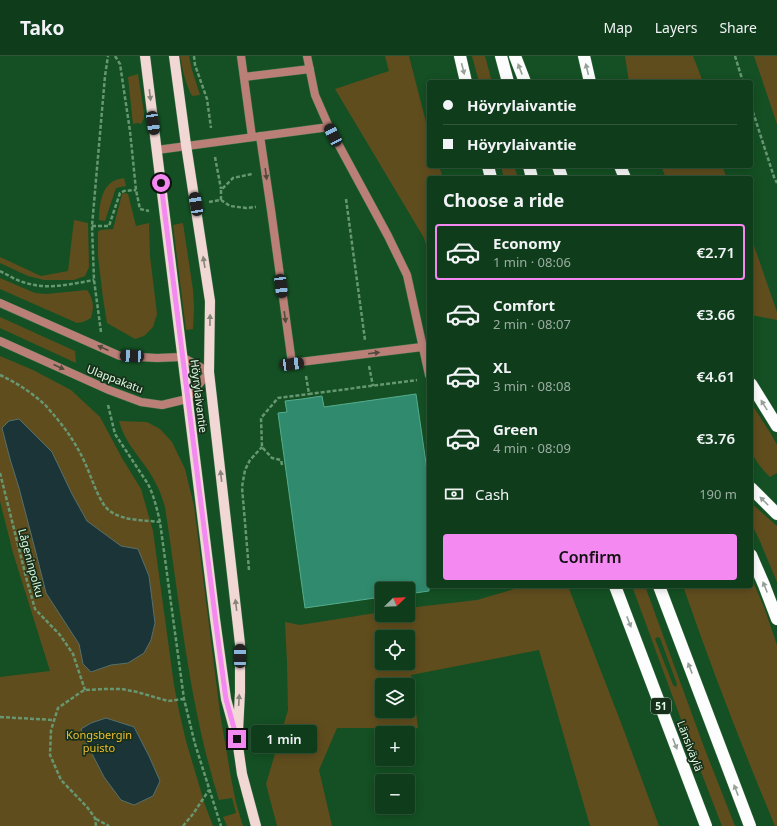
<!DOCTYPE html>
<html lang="en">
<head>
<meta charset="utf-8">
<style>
  :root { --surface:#0f3c1a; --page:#1d4727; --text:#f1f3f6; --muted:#9bada2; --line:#2f5639; --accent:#f489f1 }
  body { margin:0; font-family:"Noto Sans",sans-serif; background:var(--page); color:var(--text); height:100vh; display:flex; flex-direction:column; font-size:15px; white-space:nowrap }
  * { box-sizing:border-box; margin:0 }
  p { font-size:13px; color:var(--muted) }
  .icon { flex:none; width:22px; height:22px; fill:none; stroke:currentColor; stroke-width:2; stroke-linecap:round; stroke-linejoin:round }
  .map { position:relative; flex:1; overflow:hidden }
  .side { position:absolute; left:427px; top:120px; width:326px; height:412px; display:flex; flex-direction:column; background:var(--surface); border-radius:4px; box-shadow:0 2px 10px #0003,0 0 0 1px var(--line) }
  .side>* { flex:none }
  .hud { position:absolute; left:427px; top:24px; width:326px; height:88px; border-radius:4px; box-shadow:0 2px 10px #0003,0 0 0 1px var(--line); display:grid; align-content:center; height:88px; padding:0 16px; background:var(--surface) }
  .needle { width:26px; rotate:67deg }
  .tools { position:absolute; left:375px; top:526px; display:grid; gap:8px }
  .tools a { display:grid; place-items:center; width:40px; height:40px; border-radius:4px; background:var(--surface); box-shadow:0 2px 10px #0003,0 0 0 1px var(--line); font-size:20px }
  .end { position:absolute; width:18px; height:18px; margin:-9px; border:5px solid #f489f1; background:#111; box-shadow:0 0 0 2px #111 }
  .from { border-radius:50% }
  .bubble { position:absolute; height:28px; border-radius:4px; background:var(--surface); box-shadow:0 2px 10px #0003,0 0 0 1px var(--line); font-size:13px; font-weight:600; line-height:28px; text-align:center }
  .car { position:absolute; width:12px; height:24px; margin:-12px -6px; border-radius:5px; box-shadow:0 0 3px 1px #0007; background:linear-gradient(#222 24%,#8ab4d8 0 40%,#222 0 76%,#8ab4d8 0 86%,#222 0) }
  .hud b { display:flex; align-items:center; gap:14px; height:38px; font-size:15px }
  .hud b+b { border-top:1px solid var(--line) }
  .hud i { width:10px; height:10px; background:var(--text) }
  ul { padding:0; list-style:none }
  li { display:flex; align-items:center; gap:12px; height:56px; margin:0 8px 6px; padding:0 8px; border:2px solid transparent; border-radius:4px }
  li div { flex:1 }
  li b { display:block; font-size:15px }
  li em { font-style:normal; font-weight:600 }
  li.selected { border-color:var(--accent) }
  li>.icon { width:36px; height:36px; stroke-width:1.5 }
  h2 { padding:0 16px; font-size:18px; line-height:48px }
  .pay { display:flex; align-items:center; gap:10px; height:44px; padding:0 16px; font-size:15px }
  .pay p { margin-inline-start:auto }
  .button { display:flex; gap:8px; margin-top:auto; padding:8px 16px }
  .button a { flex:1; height:46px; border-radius:4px; background:var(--accent); color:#111; font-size:16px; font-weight:600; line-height:46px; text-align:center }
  header { display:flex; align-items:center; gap:24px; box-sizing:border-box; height:56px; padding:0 20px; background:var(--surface); border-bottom:1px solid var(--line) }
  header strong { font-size:19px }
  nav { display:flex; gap:22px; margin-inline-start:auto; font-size:14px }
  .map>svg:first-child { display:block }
  .green { fill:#604d1e; fill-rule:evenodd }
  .water { fill:#1a3438; stroke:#55706b }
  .building { fill:#308b6e; stroke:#57ac8e }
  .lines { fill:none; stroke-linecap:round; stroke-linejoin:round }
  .service-casing { stroke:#386f45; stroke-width:9 }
  .tertiary-casing { stroke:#386f45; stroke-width:9 }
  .primary-casing { stroke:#386f45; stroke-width:11 }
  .motorway-casing { stroke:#386f45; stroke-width:13 }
  .path { stroke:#679771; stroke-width:2.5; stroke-dasharray:4 2; stroke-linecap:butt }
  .service { stroke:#ba8078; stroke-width:8 }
  .tertiary { stroke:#ba8078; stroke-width:8 }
  .primary { stroke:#f1d8d5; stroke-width:10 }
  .motorway { stroke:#fdfdfd; stroke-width:12 }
  .oneway { fill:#96a097 }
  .oneway2 { fill:#848478 }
  .oneway3 { fill:#504b3c }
  .route { stroke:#f489f1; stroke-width:5 }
  .labels { text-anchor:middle; stroke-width:3.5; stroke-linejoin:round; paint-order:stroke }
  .shield { fill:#172f1b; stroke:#a2bea6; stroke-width:1 }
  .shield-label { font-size:10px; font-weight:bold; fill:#defce1 }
  .street-label { font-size:11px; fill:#defce1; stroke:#172f1b }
  .park-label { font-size:11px; fill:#eebe34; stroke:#172f1b }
</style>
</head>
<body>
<header>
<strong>Tako</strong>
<nav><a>Map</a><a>Layers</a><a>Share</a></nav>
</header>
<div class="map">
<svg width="777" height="770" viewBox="0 0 777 770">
  <rect width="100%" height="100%" fill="#145023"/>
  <path class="green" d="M180,0H189L192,14L200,39L192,40C185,26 183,15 180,0Z
    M385,0H409L429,78V110H439L443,122H429V200L424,182L335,33L389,15Z
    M472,0H485L492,26H479Z
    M625,0H693L703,26H629Z
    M754,0H777V68Z
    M138,18L144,57V62L141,68L138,67L133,68L128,21Z
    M501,110H514L518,122H504Z
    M661,110H722L727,122H666Z
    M124,122L126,130L116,132L105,165L99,164C99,152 101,133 112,126C116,123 120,123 124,122Z
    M125,137L128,138L136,170L149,167L150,200L157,258L153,271L144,280L135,283L107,267L103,242L98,200V176L100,174L113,173L122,138Z
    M74,164L88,167L89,211L85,220L74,224H44L28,220L0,207V201L41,220L68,215Z
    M183,167L193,234L194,252L193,273L186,274L173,169Z
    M751,181L777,256V264L751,259Z
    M0,222L35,237L46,238L87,234C94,244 94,251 91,262L83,266L77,267L0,233Z
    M0,261L75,295L76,307L0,272Z
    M0,300L33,314L71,334L100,361L122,402L141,433L153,475L174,629L179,655L186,685L205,749L213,770H0V621L50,615L13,497L0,445Z
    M751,347L771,378L777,389V417L770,421C761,412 755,405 751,394Z
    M119,365L147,366L160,373L172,386L185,413L194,450L220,657L231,722L236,747L243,770H227L223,761L236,757L232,742L219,744C189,649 180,549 165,451C161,437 156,426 148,414C137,398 124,384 119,365Z
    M751,447L777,470V526L759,483L751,467Z
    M751,521L764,551L777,589V770H775C742,691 711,611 683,530H751Z
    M521,530H568L623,672L659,770H590L539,594L411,619L418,672H337L319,714L332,770H277L266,728L288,654L287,607L285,566L300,569L382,556V559H408V552L477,544L521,531ZM382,581H408V607H382ZM382,629H408V655H382Z
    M632,530H645L704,691L735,770H722L686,677ZM657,581L660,582L677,628L676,631L673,629L655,583Z"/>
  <path class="water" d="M19,363L52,396L72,438L87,465L121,490L138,493L149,520L155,567L151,584L144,597L128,607L111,609L91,616L83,608L79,588L46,537L36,497L19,432L10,403L2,372L9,365Z
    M106,662L134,671L149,700L160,725L153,740L134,749L121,744L104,721L87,688L81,673L91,667Z"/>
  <path class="building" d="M416,338L429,428V535L408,538V533H382V541L305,552L278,357L287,356L285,345L302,343L322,340L324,351Z"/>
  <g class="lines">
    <defs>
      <path id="service" d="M241,0L252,81
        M307,0L315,39L329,71L388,180L407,219L429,319
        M244,21L310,13
        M260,80L271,154L292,307L422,291
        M157,94L329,71"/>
      <path id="tertiary" d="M0,247L120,300L157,302L182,301L209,316L187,343L162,349L141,346L109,334L0,285"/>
      <path id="primary" d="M145,0L215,563L226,643L237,683L242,718L256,770
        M174,0L186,89L210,245L209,316L240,588V636L238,675"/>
      <path id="motorway" d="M460,0L466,26
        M501,0L508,26
        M515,0L525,26
        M584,0L590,26
        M488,110L491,122
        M529,110L532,122
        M558,110L562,122
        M620,110L625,122
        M751,328L777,370
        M751,432L777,458
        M751,499L764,529L777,563
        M615,530L706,770
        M659,530L750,770"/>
    </defs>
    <use href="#service" class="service-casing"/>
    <use href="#tertiary" class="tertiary-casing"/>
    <use href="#primary" class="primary-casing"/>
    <use href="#motorway" class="motorway-casing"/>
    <path class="path" d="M115,0L120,8L130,75L136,134L140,153L149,155
      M194,0L195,9L207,43L211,72
      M735,0L743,26
      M751,50L774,121L777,127
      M215,101L221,133
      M346,143L365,284
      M221,144V134L233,122L252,118
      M209,146L221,144L230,150L246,152L256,151
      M92,170H109L120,137L124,135L136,134
      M0,215C8,219 17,225 26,227C48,234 71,228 94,224
      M101,276L94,224L92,170L105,20L108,0
      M369,310L373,330
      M0,319C15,326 31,336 43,347C47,350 50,355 53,358C66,373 77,389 85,407C91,419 99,448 110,455C123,465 144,464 160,466
      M306,320L309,338L417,324
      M108,349L115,378L148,428C154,440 157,453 160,466L184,643L195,688L221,770
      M282,409L281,404L272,402L262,391L261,362L278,342L309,338
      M0,417L27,525L35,553L60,579L73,598L85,634
      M249,514L242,431L245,414L250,404L262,391
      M0,661L54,664
      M96,763L109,770
      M96,770L95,762L87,751L61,724L50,699L51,674L58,652L81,636L85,634L105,633H122L137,636L168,645L183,643
      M183,770L193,758L209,734"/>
    <use href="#service" class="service"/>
    <use href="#tertiary" class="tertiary"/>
    <use href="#primary" class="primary"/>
    <use href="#motorway" class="motorway"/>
  </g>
  <defs><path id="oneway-solid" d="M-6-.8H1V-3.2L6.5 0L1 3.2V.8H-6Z"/></defs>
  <g class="oneway">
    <use href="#oneway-solid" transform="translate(463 13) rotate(76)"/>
    <use href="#oneway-solid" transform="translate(520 13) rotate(-111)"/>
    <use href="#oneway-solid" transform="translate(587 13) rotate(-104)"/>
    <use href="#oneway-solid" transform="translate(764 349) rotate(-122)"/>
    <use href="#oneway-solid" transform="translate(764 445) rotate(-135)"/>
    <use href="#oneway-solid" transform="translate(765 531) rotate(-112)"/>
    <use href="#oneway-solid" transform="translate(629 566) rotate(69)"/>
    <use href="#oneway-solid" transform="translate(690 612) rotate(-111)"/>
    <use href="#oneway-solid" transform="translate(675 688) rotate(69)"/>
    <use href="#oneway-solid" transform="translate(736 734) rotate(-111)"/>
  </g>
  <g class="oneway2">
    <use href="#oneway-solid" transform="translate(150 39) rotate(83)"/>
    <use href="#oneway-solid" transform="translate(204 206) rotate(-99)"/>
    <use href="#oneway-solid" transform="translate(210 264) rotate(-89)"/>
    <use href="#oneway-solid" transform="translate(221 420) rotate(-97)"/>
    <use href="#oneway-solid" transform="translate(236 549) rotate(-97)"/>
    <use href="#oneway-solid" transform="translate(239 644) rotate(-87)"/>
  </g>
  <g class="oneway3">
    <use href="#oneway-solid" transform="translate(266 118) rotate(82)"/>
    <use href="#oneway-solid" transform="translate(285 261) rotate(82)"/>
    <use href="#oneway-solid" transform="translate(103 292) rotate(-156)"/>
    <use href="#oneway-solid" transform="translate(374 297) rotate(-7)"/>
    <use href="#oneway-solid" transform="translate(59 311) rotate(24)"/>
  </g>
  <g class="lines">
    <path class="route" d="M161,127L217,576L226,643L237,683"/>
  </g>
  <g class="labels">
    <rect class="shield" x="651" y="642" width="20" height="16" rx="3"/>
    <g class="shield-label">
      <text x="661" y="654">51</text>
    </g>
    <g class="street-label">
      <text transform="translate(115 323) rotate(21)" y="4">Ulappakatu</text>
      <text transform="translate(199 340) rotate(83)" y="4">Höyrylaivantie</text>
      <text transform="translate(31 507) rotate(75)" y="4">Lågeninpolku</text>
      <text transform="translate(690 690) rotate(69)" y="4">Länsiväylä</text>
    </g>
    <g class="park-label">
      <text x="99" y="683">Kongsbergin<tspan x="99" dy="13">puisto</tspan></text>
    </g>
  </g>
</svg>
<div class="tools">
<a><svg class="needle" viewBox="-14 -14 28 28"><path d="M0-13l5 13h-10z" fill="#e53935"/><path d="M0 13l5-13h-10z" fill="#9bada2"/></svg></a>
<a><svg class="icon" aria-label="locate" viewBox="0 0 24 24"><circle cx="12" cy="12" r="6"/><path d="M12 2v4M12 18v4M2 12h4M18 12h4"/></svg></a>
<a><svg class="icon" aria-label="layers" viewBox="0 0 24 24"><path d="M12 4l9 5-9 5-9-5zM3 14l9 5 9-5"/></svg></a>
<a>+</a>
<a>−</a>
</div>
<i class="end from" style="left:161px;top:127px"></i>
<i class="end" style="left:237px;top:683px"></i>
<div class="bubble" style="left:251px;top:669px;width:66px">1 min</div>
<i class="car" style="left:153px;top:67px;rotate:172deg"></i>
<i class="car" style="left:333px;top:79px;rotate:333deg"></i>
<i class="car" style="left:196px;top:148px;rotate:351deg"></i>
<i class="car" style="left:281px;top:230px;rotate:173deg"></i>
<i class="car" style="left:132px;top:300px;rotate:273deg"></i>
<i class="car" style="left:292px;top:308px;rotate:83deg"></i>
<i class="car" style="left:240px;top:600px;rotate:0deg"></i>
<div class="hud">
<b><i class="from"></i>Höyrylaivantie</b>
<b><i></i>Höyrylaivantie</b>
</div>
<section class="side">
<h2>Choose a ride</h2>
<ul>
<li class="selected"><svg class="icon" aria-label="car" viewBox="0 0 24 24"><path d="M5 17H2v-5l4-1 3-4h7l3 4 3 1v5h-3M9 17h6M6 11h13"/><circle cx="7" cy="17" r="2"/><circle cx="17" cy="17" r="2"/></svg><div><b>Economy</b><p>1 min · 08:06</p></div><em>€2.71</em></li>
<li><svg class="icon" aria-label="car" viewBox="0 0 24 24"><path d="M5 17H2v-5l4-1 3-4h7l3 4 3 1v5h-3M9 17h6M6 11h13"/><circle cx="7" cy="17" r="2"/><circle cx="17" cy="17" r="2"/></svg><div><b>Comfort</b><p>2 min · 08:07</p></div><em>€3.66</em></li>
<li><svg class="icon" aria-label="car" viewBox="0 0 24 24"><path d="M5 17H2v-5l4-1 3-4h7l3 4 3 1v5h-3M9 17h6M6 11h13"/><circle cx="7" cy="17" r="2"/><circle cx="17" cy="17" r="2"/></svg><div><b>XL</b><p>3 min · 08:08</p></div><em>€4.61</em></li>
<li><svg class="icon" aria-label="car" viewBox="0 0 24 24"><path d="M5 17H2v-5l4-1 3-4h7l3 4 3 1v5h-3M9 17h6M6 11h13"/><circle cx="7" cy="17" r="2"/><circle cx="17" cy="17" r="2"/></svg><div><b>Green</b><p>4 min · 08:09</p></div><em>€3.76</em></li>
</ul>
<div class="pay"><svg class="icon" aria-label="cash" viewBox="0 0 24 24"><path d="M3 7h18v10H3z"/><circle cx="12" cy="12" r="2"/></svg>Cash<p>190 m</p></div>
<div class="button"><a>Confirm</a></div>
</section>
</div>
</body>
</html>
